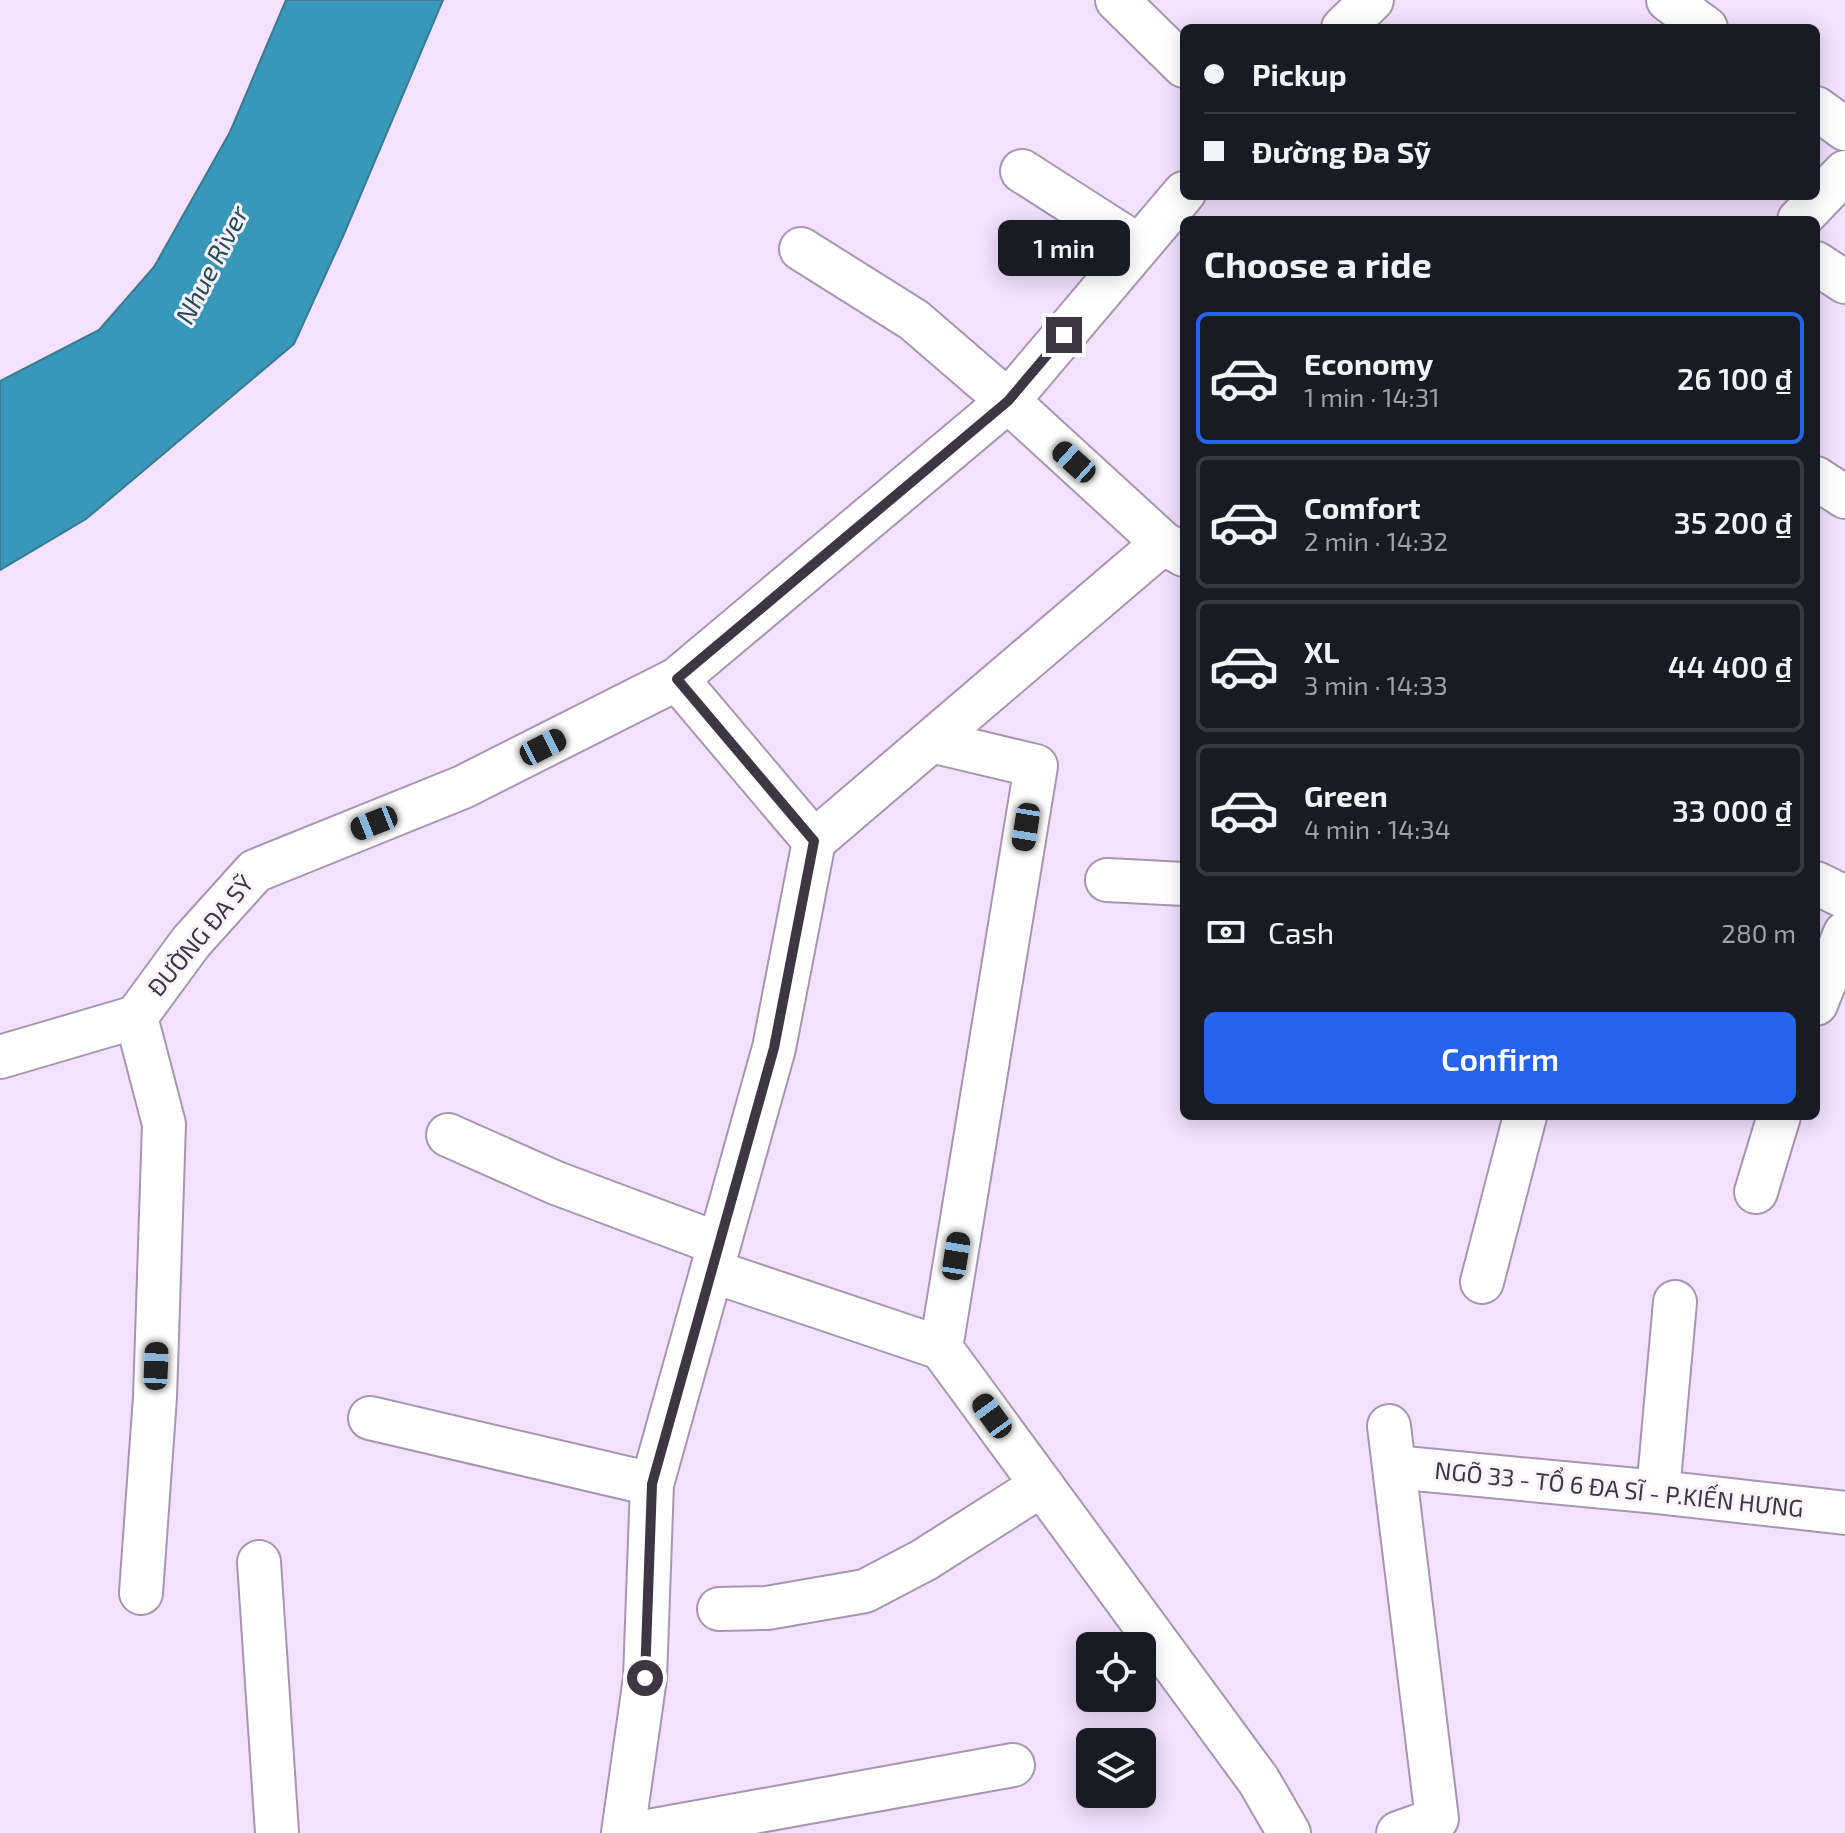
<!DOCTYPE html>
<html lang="en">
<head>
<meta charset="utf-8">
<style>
  :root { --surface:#171b24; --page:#242831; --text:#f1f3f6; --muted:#9ea1a6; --line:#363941; --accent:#2563eb }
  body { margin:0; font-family:"Exo 2",sans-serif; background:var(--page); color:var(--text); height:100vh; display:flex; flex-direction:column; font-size:30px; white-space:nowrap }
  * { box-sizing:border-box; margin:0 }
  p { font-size:26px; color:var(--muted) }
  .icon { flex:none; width:44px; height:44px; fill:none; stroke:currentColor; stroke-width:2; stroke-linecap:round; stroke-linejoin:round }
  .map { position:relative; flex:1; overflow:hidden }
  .drawer { position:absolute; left:1180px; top:216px; width:640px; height:904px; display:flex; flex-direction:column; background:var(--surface); border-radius:12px; box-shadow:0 4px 20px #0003 }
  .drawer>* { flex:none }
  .banner { position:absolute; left:1180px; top:24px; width:640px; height:176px; border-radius:12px; box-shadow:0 4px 20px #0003; display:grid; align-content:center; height:176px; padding:0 24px; background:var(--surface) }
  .controls { position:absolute; left:1076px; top:1632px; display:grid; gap:16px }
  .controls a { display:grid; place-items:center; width:80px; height:80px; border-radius:12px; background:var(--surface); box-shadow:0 4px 20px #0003; font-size:40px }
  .end { position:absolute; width:36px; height:36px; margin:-18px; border:10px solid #3e3743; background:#fff; box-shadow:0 0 0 4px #fff }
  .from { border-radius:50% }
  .bubble { position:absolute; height:56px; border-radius:12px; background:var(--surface); box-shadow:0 4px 20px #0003; font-size:26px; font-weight:600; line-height:56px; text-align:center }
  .car { position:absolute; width:24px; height:48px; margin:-24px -12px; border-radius:10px; box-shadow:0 0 6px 2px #0007; background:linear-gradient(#222 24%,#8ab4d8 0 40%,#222 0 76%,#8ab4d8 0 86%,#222 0) }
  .banner b { display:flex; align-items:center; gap:28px; height:76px; font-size:30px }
  .banner b+b { border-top:2px solid var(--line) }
  .banner i { width:20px; height:20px; background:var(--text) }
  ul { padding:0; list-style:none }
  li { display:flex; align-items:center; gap:24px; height:132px; margin:0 16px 12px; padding:0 8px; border:4px solid var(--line); border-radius:12px }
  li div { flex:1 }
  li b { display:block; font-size:30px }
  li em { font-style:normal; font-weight:600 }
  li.on { border-color:var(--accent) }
  li>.icon { width:72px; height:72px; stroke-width:1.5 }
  h2 { padding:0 24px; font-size:36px; line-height:96px }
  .pay { display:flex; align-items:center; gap:20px; height:88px; padding:0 24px; font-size:30px }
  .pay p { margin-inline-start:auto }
  .action { display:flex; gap:16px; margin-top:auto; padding:16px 24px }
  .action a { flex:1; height:92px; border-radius:12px; background:var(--accent); color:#fff; font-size:32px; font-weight:600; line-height:92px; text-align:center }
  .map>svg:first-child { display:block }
  .water { fill:#3997b7; stroke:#3a7a94; stroke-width:2 }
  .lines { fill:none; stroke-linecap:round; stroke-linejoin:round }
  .minor-casing { stroke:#a796b1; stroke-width:46 }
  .minor { stroke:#fff; stroke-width:42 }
  .route { stroke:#3e3743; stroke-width:10 }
  .labels { text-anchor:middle; stroke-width:6; stroke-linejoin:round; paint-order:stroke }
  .street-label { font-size:24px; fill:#3e3743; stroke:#faf3fe }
  .water-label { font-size:26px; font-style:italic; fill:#244c5b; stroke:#faf3fe }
</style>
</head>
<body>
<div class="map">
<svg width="1845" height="1833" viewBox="0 0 1845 1833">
  <rect width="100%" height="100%" fill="#f3e1fe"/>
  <path class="water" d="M286,0H443L344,234L294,344L86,519L0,570V381L99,330L154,267L230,132Z"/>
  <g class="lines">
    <defs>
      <path id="minor" d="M1117,0L1184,66
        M1668,0L1706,28
        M1343,28L1372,0
        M1816,108L1845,129
        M1022,171L1139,246
        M1799,220L1845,172
        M801,249L914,320L1008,401L1163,543L1184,555
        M1816,263L1845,282
        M1816,478L1845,497
        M931,741L1036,766L941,1348
        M814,841L1163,543
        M1107,880L1184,884
        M1816,883L1845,897
        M1816,1004L1845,933
        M136,1017L164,1124L155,1397L141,1593
        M0,1057L136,1017L191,942L255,871L463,787L677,679L1008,401L1184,193
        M448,1135L556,1183L719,1244
        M1756,1192L1779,1116
        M712,1271L941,1348L1259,1781L1289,1833
        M1482,1282L1525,1116
        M370,1418L652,1484
        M1389,1426L1437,1819L1398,1833
        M1394,1467L1658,1492L1845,1513
        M1658,1492L1675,1302
        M259,1562L277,1833
        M719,1609L767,1608L865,1591L924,1560L1042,1485
        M623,1833L645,1678L652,1484L774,1048L814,841L677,679
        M638,1833L1013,1765"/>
    </defs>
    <use href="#minor" class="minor-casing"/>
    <use href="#minor" class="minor"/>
  </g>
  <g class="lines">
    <path class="route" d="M645,1678L652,1484L774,1048L814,841L677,679L1008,401L1064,335"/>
  </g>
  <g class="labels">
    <g class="street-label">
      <text transform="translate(201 936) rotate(-50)" y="8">ĐƯỜNG ĐA SỸ</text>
      <text transform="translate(1619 1490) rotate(6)" y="8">NGÕ 33 - TỔ 6 ĐA SĨ - P.KIẾN HƯNG</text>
    </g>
    <g class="water-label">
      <text transform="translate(212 265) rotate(-63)" y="9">Nhue River</text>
    </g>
  </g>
</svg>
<div class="controls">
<a><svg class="icon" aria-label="locate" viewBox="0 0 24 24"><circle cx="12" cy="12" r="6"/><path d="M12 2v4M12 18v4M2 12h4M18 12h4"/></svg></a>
<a><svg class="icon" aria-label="layers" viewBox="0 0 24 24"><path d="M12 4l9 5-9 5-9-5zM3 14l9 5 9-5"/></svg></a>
</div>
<i class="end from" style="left:645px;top:1678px"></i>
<i class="end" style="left:1064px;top:335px"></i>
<div class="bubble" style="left:998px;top:220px;width:132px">1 min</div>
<i class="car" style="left:1074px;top:462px;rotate:312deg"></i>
<i class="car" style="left:543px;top:747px;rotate:63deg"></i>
<i class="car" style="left:374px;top:823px;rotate:248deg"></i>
<i class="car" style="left:1026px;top:827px;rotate:189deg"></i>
<i class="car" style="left:956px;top:1256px;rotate:9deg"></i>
<i class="car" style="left:156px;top:1366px;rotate:2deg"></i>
<i class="car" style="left:992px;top:1416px;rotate:324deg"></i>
<div class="banner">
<b><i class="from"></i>Pickup</b>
<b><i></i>Đường Đa Sỹ</b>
</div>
<section class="drawer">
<h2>Choose a ride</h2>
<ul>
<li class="on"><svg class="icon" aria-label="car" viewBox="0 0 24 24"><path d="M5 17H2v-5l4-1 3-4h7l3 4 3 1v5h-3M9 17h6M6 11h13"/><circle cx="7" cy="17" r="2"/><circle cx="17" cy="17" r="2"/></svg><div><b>Economy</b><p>1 min · 14:31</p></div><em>26 100 ₫</em></li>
<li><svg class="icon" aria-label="car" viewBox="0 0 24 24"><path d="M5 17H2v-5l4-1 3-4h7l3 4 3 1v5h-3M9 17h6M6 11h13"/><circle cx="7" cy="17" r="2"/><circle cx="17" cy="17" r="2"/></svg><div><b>Comfort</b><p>2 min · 14:32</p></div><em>35 200 ₫</em></li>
<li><svg class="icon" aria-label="car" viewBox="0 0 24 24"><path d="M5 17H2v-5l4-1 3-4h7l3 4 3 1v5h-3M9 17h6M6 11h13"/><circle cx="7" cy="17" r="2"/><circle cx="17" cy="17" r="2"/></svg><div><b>XL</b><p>3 min · 14:33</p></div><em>44 400 ₫</em></li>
<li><svg class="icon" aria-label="car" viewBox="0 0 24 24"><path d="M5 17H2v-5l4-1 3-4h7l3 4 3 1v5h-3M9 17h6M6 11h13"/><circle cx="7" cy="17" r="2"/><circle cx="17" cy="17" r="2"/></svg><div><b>Green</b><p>4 min · 14:34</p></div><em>33 000 ₫</em></li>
</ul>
<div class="pay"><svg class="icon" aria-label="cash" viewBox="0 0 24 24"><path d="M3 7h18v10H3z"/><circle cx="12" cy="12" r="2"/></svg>Cash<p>280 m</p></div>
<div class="action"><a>Confirm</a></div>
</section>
</div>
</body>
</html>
